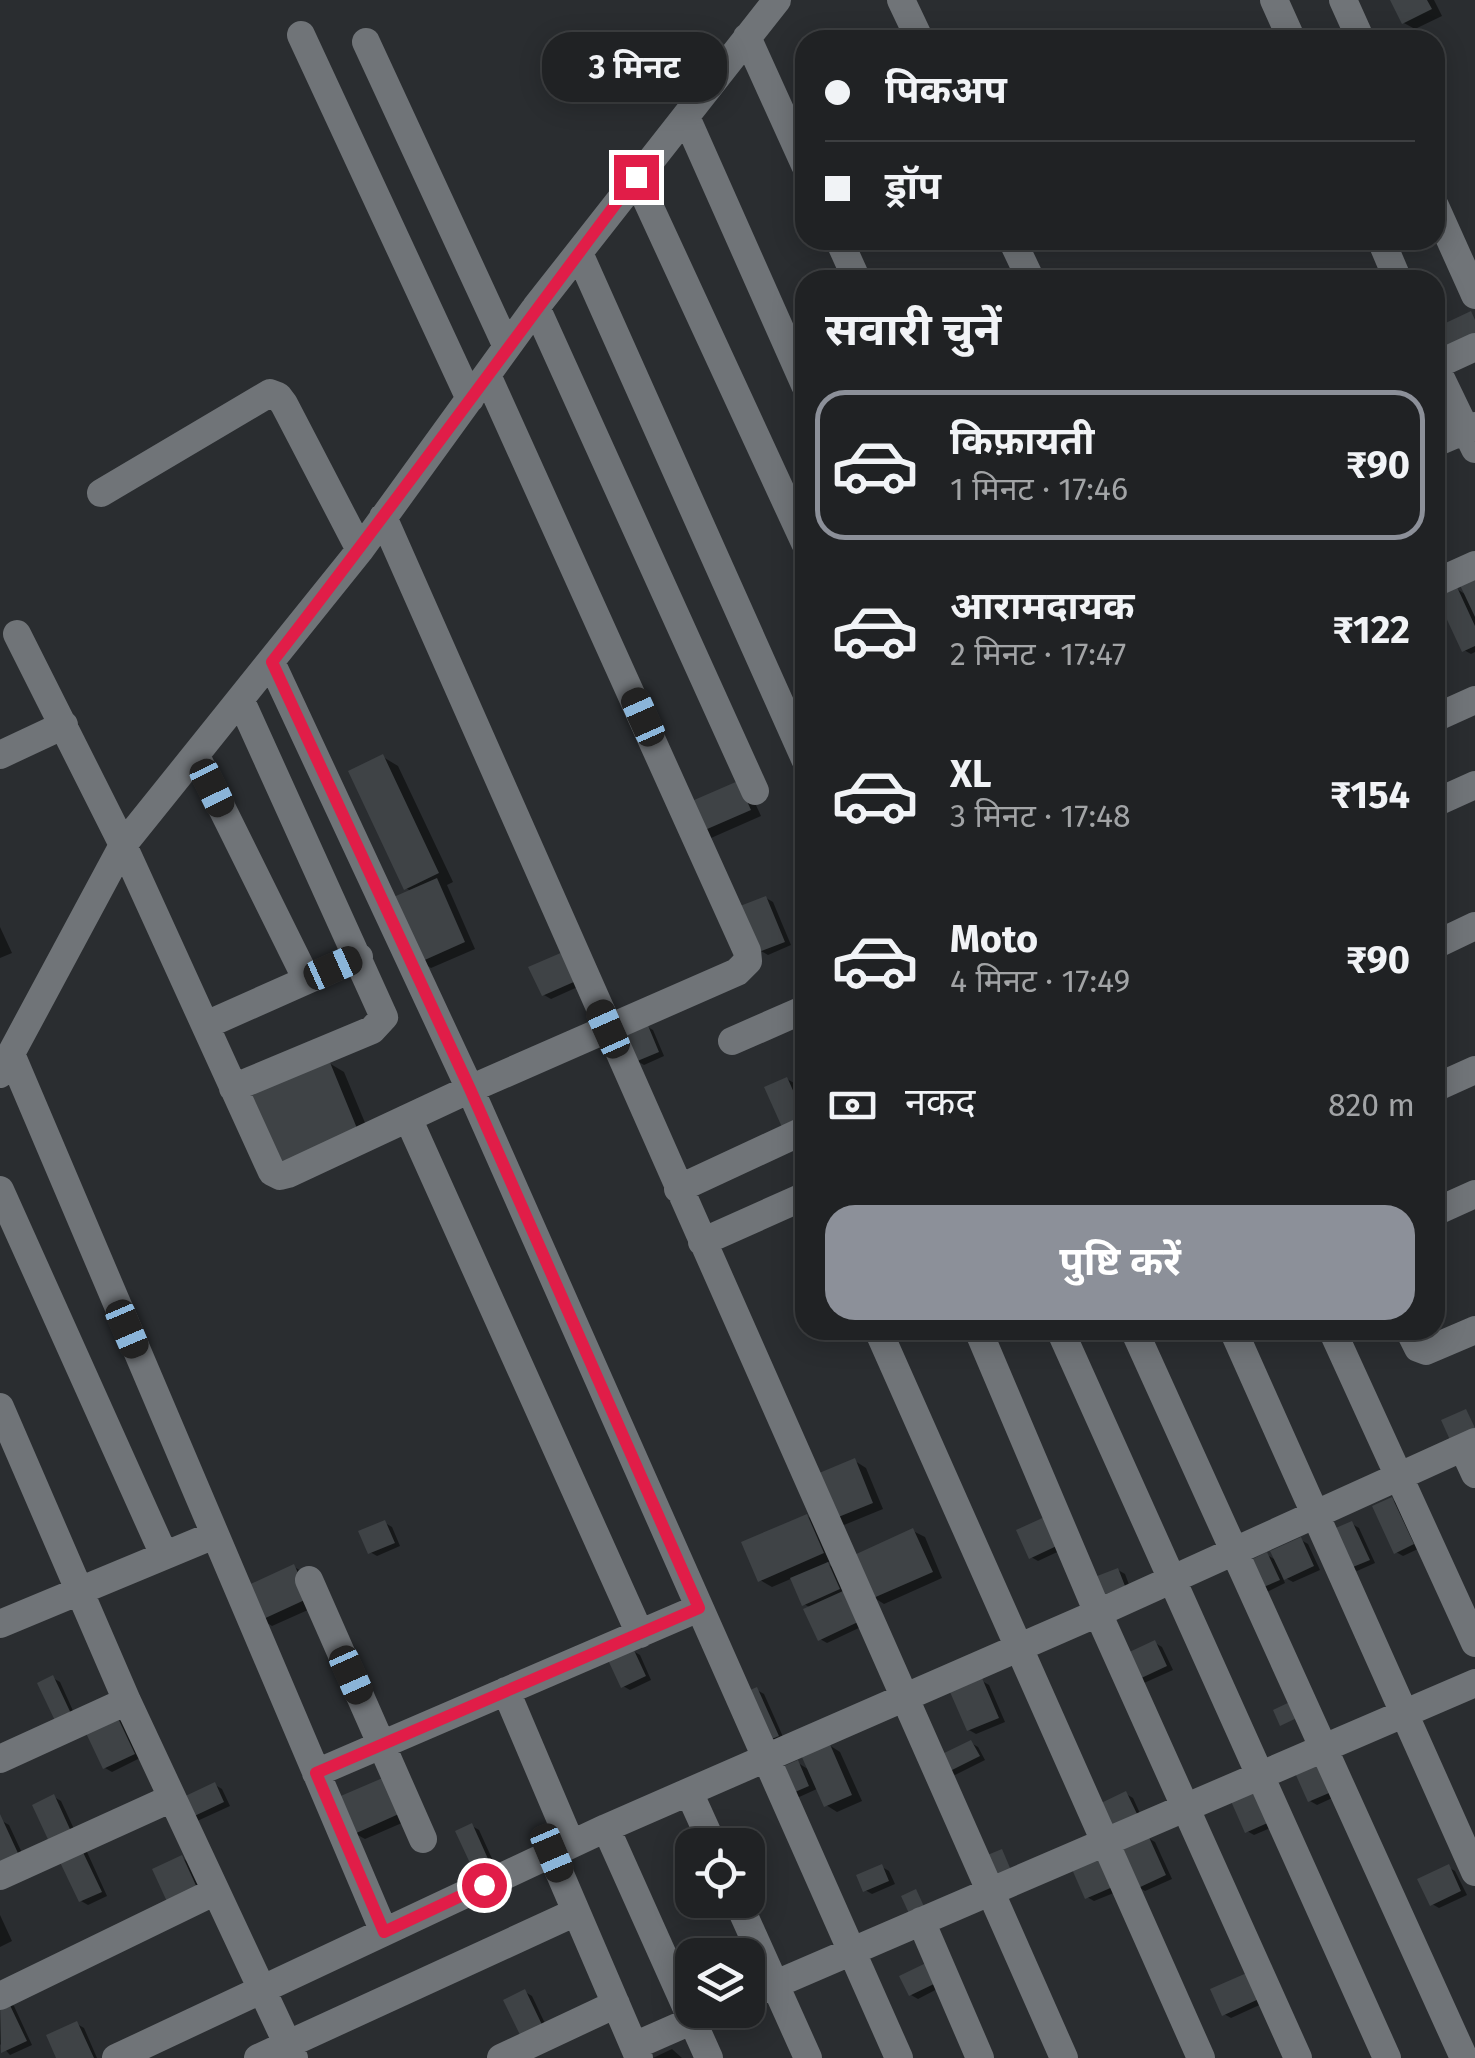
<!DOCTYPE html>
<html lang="hi">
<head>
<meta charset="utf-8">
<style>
  :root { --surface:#202224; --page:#2d2f31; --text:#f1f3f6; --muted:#a2a4a6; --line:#3d3f41; --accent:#8c9099 }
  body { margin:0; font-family:"Fira Sans","Noto Sans Devanagari",sans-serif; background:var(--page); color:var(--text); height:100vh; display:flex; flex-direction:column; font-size:38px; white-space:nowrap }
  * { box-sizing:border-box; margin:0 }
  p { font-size:32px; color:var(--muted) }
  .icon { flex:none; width:55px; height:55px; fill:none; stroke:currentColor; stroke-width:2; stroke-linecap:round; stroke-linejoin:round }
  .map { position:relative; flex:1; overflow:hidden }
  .details { position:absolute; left:795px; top:270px; width:650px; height:1070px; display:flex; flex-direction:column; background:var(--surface); border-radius:30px; box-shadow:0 5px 25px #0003,0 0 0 2px var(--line) }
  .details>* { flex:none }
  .guide { position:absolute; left:795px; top:30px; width:650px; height:220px; border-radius:30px; box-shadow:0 5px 25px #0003,0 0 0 2px var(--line); display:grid; align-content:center; height:220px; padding:0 30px; background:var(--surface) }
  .fabs { position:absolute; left:675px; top:1828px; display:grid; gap:20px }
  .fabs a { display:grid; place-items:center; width:90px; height:90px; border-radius:20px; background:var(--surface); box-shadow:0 5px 25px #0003,0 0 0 2px var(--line); font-size:50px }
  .end { position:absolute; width:45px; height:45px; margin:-22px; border:12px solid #e11d48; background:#fff; box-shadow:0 0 0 5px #fff }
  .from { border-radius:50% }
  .bubble { position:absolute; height:70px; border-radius:30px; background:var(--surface); box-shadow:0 5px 25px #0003,0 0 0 2px var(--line); font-size:32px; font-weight:700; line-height:70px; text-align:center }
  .car { position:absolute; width:30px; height:60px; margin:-30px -15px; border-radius:12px; box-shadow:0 0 8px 2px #0007; background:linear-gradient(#222 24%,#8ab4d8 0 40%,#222 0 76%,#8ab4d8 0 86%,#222 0) }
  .guide b { display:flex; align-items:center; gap:35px; height:95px; font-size:38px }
  .guide b+b { border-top:2px solid var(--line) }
  .guide i { width:25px; height:25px; background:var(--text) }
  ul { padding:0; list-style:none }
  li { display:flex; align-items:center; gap:30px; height:150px; margin:0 20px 15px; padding:0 10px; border:5px solid transparent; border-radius:30px }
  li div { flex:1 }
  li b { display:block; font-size:38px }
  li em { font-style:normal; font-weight:700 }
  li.active { border-color:var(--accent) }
  li>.icon { width:90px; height:90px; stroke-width:1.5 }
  h2 { padding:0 30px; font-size:45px; line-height:120px }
  .pay { display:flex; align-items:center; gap:25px; height:110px; padding:0 30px; font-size:38px }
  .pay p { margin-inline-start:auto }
  .cta { display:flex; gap:20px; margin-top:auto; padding:20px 30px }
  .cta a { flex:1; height:115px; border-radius:30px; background:var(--accent); color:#fff; font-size:40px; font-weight:700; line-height:115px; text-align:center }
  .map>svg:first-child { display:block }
  .shadow { fill:#0007 }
  .building { fill:#3f4346 }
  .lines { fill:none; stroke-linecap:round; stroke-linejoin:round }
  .minor { stroke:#707478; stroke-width:28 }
  .route { stroke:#e11d48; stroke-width:12 }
</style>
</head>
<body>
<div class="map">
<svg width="1475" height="2058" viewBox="0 0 1475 2058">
  <rect width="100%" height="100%" fill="#2a2d30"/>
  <path class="shadow" d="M1393,0H1434L1442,16L1415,29L1404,23Z
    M1435,382L1461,436L1435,444Z
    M1475,578V652L1471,654L1464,650L1457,589L1468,596Z
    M383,757L398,766L453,882L447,885L475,949L431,968L420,961L412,892L406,888Z
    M749,790L761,816L711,838L700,831Z
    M766,898L773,902L791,945L768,955L761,951Z
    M0,927L12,953L0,958Z
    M532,968L582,985L551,999L544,995Z
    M646,1026L653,1030L664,1056L644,1065L637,1061Z
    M329,1063L344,1072L375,1147L300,1178Z
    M787,1079L794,1083L805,1109V1134Z
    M855,1461L866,1468L883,1509L844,1525L833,1519Z
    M1392,1500L1399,1504L1420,1548L1403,1556L1396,1552Z
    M807,1516L818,1523L834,1560L826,1563L834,1568L863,1626L827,1643L820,1639L811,1608L804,1604L793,1578L772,1587L760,1580Z
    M385,1523L392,1527L400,1546L377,1556L370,1552Z
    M1352,1524L1359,1528L1375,1563L1357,1571L1350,1567Z
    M913,1531L925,1537L942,1578L884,1604L873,1597Z
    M1019,1532L1068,1547L1038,1561L1031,1557Z
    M1301,1540L1308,1544L1320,1570L1293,1582L1282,1576L1285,1583L1263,1594L1267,1555L1278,1561Z
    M294,1567L305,1573L319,1605L272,1626L261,1619Z
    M1118,1570L1125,1574L1131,1590L1108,1599L1101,1595Z
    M1155,1643L1162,1647L1173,1670L1144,1683L1137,1679Z
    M633,1651L640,1655L651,1680L630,1690L623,1686Z
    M53,1678L60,1682L79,1724L40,1684Z
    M982,1681L989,1685L1005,1722L976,1734L969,1730Z
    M757,1690L764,1694L784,1739L771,1745Z
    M117,1719L124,1723L140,1758L112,1772L105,1768Z
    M971,1743L978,1747L985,1760L955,1775L948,1771Z
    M829,1745L840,1752L862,1801L837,1812L826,1805L819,1788L797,1798L780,1771L798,1763L811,1771Z
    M1298,1775L1341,1794L1317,1805L1310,1801Z
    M385,1780L411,1819L365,1839L354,1833Z
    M215,1785L222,1789L230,1806L195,1822L188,1818Z
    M1126,1794L1133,1798L1143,1820L1117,1832Z
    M54,1797L61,1801L80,1842L54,1847Z
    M1234,1800L1277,1825L1254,1835L1247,1831Z
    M2,1821L9,1825L29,1868L0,1876Z
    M472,1826L479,1830L499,1874L486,1880Z
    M1148,1838L1155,1842L1172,1879L1145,1891L1138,1887Z
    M80,1848L87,1852L107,1896L88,1905L81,1901Z
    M182,1858L188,1862L204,1896L178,1908Z
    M882,1867L889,1871L895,1884L872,1894L865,1890Z
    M1448,1867L1455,1871L1467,1895L1439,1908L1432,1904Z
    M1075,1868L1121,1890L1094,1901L1087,1897Z
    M0,1915L12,1941L0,1947Z
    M926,1965L941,1987L918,1999L911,1995Z
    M1249,1974L1266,2002L1231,2018L1224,2014Z
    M525,1992L532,1996L550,2034L506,2001Z
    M7,2002L14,2006L32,2045L10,2055L0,2044V2005Z
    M77,2024L84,2028L97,2058H59Z
    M672,2049L682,2058H653Z"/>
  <path class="building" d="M1390,0H1427L1432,9L1402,24Z
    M1471,311L1475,320V343L1442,358L1435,344V328Z
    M1475,575V617L1459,583Z
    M1457,587L1475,626V646L1462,652L1436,596Z
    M383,754L439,873L404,890L348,771Z
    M738,781L751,810L698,833L685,804Z
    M437,878L465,942L418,963L389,899Z
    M766,896L785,942L759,952L740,906Z
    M563,952L576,981L542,996L528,967Z
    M647,1023L659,1052L635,1062L622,1034Z
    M329,1060L361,1138L283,1171L250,1094Z
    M787,1077L805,1117L786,1136L764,1087Z
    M1466,1409L1475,1428V1441L1455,1451L1441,1420Z
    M855,1458L873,1503L831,1520L812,1476Z
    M1392,1497L1414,1544L1394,1554L1372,1506Z
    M807,1514L824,1553L758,1582L741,1542Z
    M1049,1515L1063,1543L1029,1559L1016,1530Z
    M385,1520L395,1543L368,1554L358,1531Z
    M1352,1521L1370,1560L1348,1569L1331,1530Z
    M913,1528L933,1572L871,1599L852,1556Z
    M1301,1537L1314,1566L1284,1580L1270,1551Z
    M1267,1552L1280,1580L1254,1591L1242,1564Z
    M828,1562L840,1589L802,1606L790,1578Z
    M294,1564L309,1598L259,1621L244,1587Z
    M1118,1568L1125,1586L1099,1597L1092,1578Z
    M843,1591L858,1622L818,1641L803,1609Z
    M1155,1640L1167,1666L1135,1681L1123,1655Z
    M633,1648L646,1676L621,1688L608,1660Z
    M53,1675L74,1720L58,1727L37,1683Z
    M982,1678L999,1718L967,1731L950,1692Z
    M757,1687L779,1736L762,1743L741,1694Z
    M1294,1700L1301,1716L1280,1726L1273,1710Z
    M117,1716L135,1754L103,1769L85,1731Z
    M971,1740L980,1756L946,1773L938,1756Z
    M829,1742L852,1795L824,1807L801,1755Z
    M798,1760L809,1786L788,1795L777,1769Z
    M1323,1761L1336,1790L1308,1802L1295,1773Z
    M385,1777L401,1813L352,1835L336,1798Z
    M215,1782L224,1802L186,1820L177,1800Z
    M1257,1787L1272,1821L1245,1833L1230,1799Z
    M1126,1791L1138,1816L1108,1830L1097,1805Z
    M54,1794L74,1838L52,1848L32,1805Z
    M0,1814L23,1864L0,1875Z
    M472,1823L493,1870L477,1878L455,1831Z
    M1148,1835L1166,1875L1136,1889L1118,1850Z
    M80,1846L102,1892L79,1902L57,1856Z
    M1002,1849L1013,1875L996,1882L985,1856Z
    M1101,1854L1115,1886L1085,1899L1071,1867Z
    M182,1855L199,1892L169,1906L152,1869Z
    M882,1864L889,1881L863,1892L856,1875Z
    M1449,1864L1461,1891L1430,1906L1417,1879Z
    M916,1889L927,1913L912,1920L901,1896Z
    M926,1963L936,1983L909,1996L899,1976Z
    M1249,1972L1261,1998L1222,2016L1210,1989Z
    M525,1989L545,2031L523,2041L503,2000Z
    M7,1999L27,2041L1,2053L0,2003Z
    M77,2021L94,2058H56L46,2035Z"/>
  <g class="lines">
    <path class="minor" d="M901,0L920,40
      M1274,0L1292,40
      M1343,0L1361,40
      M301,35L470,399
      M747,37L805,165
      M366,42L507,347
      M686,117L805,385
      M636,177L805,543
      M1435,206L1475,295
      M839,240L857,280
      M1012,240L1031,280
      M1381,240L1398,280
      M579,253L805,759
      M536,307L755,791
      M1435,363L1436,365L1475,347
      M1435,366L1475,449
      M1435,443L1475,426
      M101,493L270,393L278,396L284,404L360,550
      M383,517L1064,2058
      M1435,583L1475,565
      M17,634L123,845L272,1172L280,1176L288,1174L470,1089L737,972L748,961L747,951L487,375
      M271,662L470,1089L899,2058
      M1435,718L1475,700
      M0,755L64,725
      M196,756L307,980
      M1435,803L1475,785
      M1435,945L1475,926
      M206,1025L359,957
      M732,1041L805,1009
      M11,1054L384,1932
      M0,1074L123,845L360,550L536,307L777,0
      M233,1088L372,1030L384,1017L241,701
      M1435,1088L1475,1070
      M408,1118L640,1634
      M678,1189L805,1130
      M0,1190L164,1555
      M1435,1212L1475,1194
      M702,1242L805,1196
      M878,1330L1201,2058
      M978,1330L1098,1613L1298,2058
      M1060,1330L1387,2058
      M1134,1330L1464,2058
      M1233,1330L1475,1872
      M1332,1330L1475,1643
      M1409,1330L1418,1348L1426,1351L1475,1330
      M0,1407L127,1701L294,2058
      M1463,1448L1475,1474
      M309,1580L423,1839
      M0,1624L214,1535
      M506,1691L571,1844
      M0,1759L127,1701
      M316,1773L699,1608
      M689,1792L713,1845
      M606,1828L709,2058
      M551,1853L639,2058
      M0,1876L172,1798
      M737,1900L808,2058
      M921,1921L980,2058
      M0,1996L216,1891
      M748,1996L1475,1683
      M634,2046L716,2010
      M116,2058L606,1828L1098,1613L1475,1442
      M258,2058L576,1912
      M501,2058L616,2004"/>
  </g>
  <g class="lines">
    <path class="route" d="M484,1885L384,1932L316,1773L699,1608L470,1089L272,662C396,503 514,338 636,177"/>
  </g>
</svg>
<div class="fabs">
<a><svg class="icon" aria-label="locate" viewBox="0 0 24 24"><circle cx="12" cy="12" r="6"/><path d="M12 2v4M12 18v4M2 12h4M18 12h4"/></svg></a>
<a><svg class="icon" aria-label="layers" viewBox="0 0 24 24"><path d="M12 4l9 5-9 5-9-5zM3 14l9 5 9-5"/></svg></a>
</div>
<i class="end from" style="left:484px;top:1885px"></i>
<i class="end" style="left:636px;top:177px"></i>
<div class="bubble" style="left:542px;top:32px;width:185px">3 मिनट</div>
<i class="car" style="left:643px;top:717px;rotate:336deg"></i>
<i class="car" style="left:212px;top:788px;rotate:154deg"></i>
<i class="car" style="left:333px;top:968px;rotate:66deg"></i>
<i class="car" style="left:608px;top:1029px;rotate:336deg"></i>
<i class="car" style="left:127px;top:1329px;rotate:157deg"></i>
<i class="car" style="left:351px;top:1675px;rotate:156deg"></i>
<i class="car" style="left:552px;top:1853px;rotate:157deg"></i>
<div class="guide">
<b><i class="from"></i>पिकअप</b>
<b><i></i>ड्रॉप</b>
</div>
<section class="details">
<h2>सवारी चुनें</h2>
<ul>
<li class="active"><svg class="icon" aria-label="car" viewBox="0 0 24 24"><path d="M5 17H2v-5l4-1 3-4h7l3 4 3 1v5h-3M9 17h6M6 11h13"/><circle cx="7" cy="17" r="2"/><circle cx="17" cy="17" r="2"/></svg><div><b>किफ़ायती</b><p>1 मिनट · 17:46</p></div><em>₹90</em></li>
<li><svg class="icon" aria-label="car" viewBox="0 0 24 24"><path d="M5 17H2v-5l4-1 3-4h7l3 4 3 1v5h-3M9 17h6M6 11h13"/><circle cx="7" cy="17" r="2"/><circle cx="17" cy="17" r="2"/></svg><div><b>आरामदायक</b><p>2 मिनट · 17:47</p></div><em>₹122</em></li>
<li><svg class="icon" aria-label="car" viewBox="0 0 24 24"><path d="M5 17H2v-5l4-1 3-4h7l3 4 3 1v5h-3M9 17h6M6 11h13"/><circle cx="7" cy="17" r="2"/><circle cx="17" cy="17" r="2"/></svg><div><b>XL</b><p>3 मिनट · 17:48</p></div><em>₹154</em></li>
<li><svg class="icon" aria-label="car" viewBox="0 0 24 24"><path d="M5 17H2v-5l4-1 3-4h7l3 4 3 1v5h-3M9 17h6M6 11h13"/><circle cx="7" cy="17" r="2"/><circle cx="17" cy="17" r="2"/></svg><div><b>Moto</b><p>4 मिनट · 17:49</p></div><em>₹90</em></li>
</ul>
<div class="pay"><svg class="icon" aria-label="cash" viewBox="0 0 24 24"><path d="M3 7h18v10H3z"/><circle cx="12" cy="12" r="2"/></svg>नकद<p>820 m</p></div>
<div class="cta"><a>पुष्टि करें</a></div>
</section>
</div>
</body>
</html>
